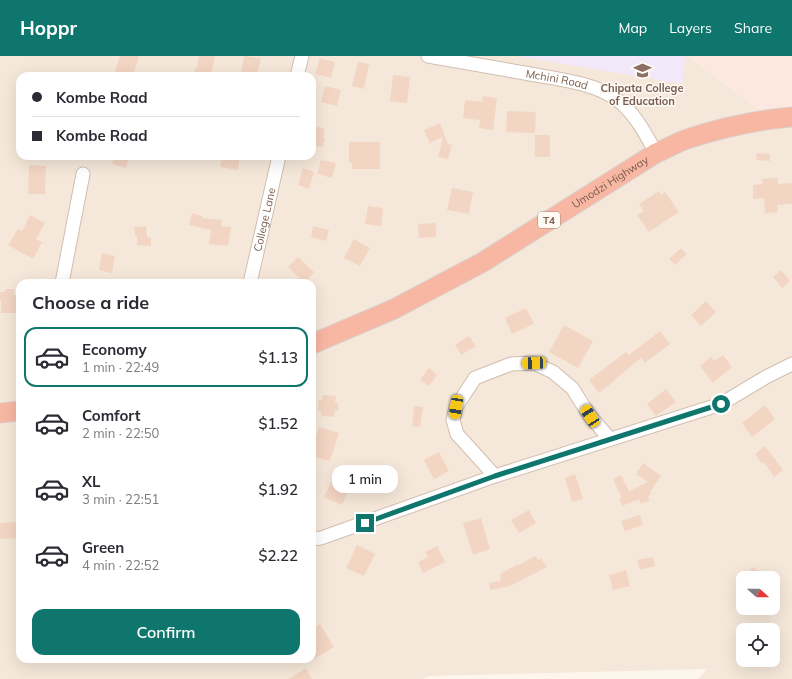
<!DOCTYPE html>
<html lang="en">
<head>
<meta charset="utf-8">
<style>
  :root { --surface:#fff; --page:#f2f2f3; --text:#2b2b33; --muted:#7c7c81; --line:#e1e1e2; --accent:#0f766e }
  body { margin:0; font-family:Mulish,sans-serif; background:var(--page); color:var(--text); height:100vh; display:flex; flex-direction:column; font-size:15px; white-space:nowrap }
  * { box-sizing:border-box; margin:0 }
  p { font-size:13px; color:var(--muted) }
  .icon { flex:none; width:22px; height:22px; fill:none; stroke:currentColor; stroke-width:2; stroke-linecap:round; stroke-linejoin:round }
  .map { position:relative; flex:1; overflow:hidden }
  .drawer { position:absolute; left:16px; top:223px; width:300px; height:384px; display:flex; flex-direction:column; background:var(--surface); border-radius:12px; box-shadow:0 4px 16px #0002 }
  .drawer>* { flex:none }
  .top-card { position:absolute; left:16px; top:16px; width:300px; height:88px; border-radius:12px; box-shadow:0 4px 16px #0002; display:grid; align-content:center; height:88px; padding:0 16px; background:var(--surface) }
  .needle { width:26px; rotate:111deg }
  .controls { position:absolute; left:736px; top:515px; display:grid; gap:8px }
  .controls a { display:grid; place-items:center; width:44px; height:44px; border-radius:8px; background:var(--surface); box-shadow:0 4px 16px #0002; font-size:20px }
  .end { position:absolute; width:18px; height:18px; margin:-9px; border:5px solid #0f766e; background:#fff; box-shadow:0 0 0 2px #fff }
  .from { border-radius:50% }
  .bubble { position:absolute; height:28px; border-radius:12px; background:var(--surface); box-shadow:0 4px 16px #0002; font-size:13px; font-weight:600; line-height:28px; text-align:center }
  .car { position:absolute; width:12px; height:24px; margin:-12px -6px; border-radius:5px; box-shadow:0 0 3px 1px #0007; background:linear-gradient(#f5c518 24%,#345 0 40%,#f5c518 0 76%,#345 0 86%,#f5c518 0) }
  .top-card b { display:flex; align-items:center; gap:14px; height:38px; font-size:15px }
  .top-card b+b { border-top:1px solid var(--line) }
  .top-card i { width:10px; height:10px; background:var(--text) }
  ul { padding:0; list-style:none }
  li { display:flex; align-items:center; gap:12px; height:60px; margin:0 8px 6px; padding:0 8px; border:2px solid transparent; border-radius:12px }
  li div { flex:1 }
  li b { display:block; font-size:15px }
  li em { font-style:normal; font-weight:600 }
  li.on { border-color:var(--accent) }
  li>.icon { width:36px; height:36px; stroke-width:1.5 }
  h2 { padding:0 16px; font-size:18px; line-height:48px }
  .primary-button { display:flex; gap:8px; margin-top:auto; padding:8px 16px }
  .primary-button a { flex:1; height:46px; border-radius:12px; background:var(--accent); color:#fff; font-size:16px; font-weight:600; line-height:46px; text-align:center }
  header { display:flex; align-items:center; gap:24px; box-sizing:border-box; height:56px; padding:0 20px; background:var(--accent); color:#fff }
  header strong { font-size:19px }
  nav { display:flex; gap:22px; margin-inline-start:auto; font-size:14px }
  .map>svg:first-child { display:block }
  .residential { fill:#f5e8da; fill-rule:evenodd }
  .commercial { fill:#fde8e0 }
  .education { fill:#f3e8fa }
  .building { fill:#f3d5c3 }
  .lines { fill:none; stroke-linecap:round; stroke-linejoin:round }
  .minor-casing { stroke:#d1beb0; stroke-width:15 }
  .highway-casing { stroke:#dad1cd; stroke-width:21 }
  .minor { stroke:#fff; stroke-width:13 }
  .highway { stroke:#f7b7a3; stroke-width:19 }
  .route { stroke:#0f766e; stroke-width:5 }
  .labels { text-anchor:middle; stroke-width:3; stroke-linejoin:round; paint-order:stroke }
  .shield { fill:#fffaf3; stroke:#a28b7f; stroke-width:1 }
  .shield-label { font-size:10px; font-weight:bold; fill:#7a5c4d }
  .street-label { font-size:11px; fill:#7a5c4d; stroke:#fffaf3 }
  .education-label { font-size:11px; font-weight:bold; fill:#785e54; stroke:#fffaf3 }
</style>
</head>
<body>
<header>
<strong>Hoppr</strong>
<nav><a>Map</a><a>Layers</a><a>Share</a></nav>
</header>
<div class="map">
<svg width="792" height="623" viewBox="0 0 792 623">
  <rect width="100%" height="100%" fill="#fdf6ec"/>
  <path class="residential" d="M0,0H688L757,52L792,56V623H698L707,613L429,620L423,623H0V366L20,361V603H312V227H20V352L0,354ZM20,20H312V100H20ZM743,522H773V552H743ZM743,574H773V604H743Z"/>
  <path class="commercial" d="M688,0H792V56L757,52Z"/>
  <path class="education" d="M518,0H685L682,28Z"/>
  <path class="building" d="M120,0H139L133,20H113Z
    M199,0H215L211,20H193L195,12H197Z
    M244,0L261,2L257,20L241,16Z
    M320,2L335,6L331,22L315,18Z
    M358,6L369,8L364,33L352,30Z
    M393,19L410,21L407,47L390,45Z
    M325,30L341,34L337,50L321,46Z
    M483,40L497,42L493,74L479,72L480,64L463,62L465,44L482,46Z
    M507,55L536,56L535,77L506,76Z
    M440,67L448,88L452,89L448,103L438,101L443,81L430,87L424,74Z
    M312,69L325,73L323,82H325L323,91L312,89Z
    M535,79H550V101H535Z
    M349,86H380V113H352V107H349Z
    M757,97L770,98V105L756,104Z
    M114,100H129L126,112L112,108Z
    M222,100H240L238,114L220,111Z
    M321,104L336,107L332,122L317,118Z
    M29,109L46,110L45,138H28Z
    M303,112L314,116L309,133L298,129Z
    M778,122V128L792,127V148L777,149L778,156L765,157L764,142L753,143V129L763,128L762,123Z
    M452,132L473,136L469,158L447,154Z
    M659,135L661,139L665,136L679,156L649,176L637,159L644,155L639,148Z
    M368,150L383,152L381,170L365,168Z
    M192,157L202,160V162L222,164L221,170L231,171L228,190L209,188L211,174L189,169Z
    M30,159L45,167L36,183L42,186L33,203L8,189L18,173L22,175Z
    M436,167V181L419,182L418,168Z
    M146,170L147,181L151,182V190L137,189V180H135L134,171Z
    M313,170L329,174L326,185L311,181Z
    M354,183L370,192L360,210L344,202Z
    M681,192L687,198L675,209L669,203Z
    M102,197L115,200L112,217L99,214Z
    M298,201L314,216L304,227L288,211Z
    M781,214L790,225L782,232L773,221Z
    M5,233H14V239H19L18,257H1V244H0V236H5Z
    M706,245L716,256L701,270L691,259Z
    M526,252L534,268L512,278L505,262Z
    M564,269L593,285L578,312L549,296Z
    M660,275L670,288L645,307L641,302L614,324V325L599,337L589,324L626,296L629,299Z
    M469,280L476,290L461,299L455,289Z
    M723,299L732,311L713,327L700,310L711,301L714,305Z
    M429,312L437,319L429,330L420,324Z
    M666,333L676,346L656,360L647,348Z
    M323,339L336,340L335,347H338V355L335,354L334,361L321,360V355H318L319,344H322Z
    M765,349L775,363L752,381L742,367Z
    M414,350L423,351L420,371L412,370Z
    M319,371L339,377L330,405L312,400V394Z
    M765,390L783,414L774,421L764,406L762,408L755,398Z
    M439,396L449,415L434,423L424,404Z
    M643,407L661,420L650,436L651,438L648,440L650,444L641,448L639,443L622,450L619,443L622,442L613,423L621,419L629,435L648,426L636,418Z
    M575,418L583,443L572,446L565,422Z
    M334,420L351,428L342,449L324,441Z
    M529,454L536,467L519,477L511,464Z
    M640,459L643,469L625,475L621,465Z
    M481,462L490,493L473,499L463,467Z
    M20,466V482L0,483V467Z
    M357,489L375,498L364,520L346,512Z
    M437,490L445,506L423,517L418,506L428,501L425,496Z
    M535,500L538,504L541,502L547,511L510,530L490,534L489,527L501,525L500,518L518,508L519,509Z
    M653,501L655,510L640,514L637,504Z
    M752,511L770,522H746Z
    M626,514L630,530L613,534L609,519Z
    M320,568L334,591L312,604V573Z
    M306,612L312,623H288Z"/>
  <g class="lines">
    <defs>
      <g id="minor">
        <path id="s1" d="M428,0C462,6 496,12 530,18C558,23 596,27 619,45C636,59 646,79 656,97"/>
        <path d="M297,20L302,0"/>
        <path d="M62,227L83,118"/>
        <path id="s2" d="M250,227L279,100"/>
        <path d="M495,420L457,378L453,364L456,351L475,322L511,308L534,307L553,316L572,332L590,360L610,383"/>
        <path d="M312,483L321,482L495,420L721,348L766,321L792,308"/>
      </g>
      <g id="highway">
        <path id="s3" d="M312,288L394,253L483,206L656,97C666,93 676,87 687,83C720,72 757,64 792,61"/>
        <path d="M0,357L20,355"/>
      </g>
    </defs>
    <use href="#minor" class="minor-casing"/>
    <use href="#highway" class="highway-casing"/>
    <use href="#minor" class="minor"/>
    <use href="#highway" class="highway"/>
  </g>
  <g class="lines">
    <path class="route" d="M365,467L495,420L721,348"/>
  </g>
  <defs>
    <symbol id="school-bare" viewBox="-9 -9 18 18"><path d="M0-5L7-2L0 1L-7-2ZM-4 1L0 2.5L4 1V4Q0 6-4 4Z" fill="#8d6e63" stroke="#fffaf3" stroke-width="2.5" paint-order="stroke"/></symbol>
  </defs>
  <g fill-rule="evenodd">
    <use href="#school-bare" x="630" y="2" width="25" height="25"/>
  </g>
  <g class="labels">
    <rect class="shield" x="538" y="156" width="22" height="16" rx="3"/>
    <g class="shield-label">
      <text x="549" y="168">T4</text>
    </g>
    <g class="street-label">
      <text dy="4" stroke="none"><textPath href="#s1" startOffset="131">Mchini Road</textPath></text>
      <text dy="4" stroke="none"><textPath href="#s3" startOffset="340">Umodzi Highway</textPath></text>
      <text dy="4" stroke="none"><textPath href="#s2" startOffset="65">College Lane</textPath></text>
    </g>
    <g class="education-label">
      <text x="642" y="36">Chipata College<tspan x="642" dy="13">of Education</tspan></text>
    </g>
  </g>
</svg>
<div class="controls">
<a><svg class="needle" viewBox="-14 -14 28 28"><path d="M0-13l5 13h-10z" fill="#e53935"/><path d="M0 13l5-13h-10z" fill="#7c7c81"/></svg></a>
<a><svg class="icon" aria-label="locate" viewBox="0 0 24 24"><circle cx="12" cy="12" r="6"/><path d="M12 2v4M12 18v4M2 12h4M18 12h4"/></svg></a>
</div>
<i class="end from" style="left:721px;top:348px"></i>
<i class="end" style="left:365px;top:467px"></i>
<div class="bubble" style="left:332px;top:409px;width:66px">1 min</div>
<i class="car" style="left:534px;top:307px;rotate:268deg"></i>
<i class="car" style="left:456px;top:351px;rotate:189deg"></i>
<i class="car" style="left:590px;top:360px;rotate:327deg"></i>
<div class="top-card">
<b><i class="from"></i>Kombe Road</b>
<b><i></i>Kombe Road</b>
</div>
<section class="drawer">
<h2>Choose a ride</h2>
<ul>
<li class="on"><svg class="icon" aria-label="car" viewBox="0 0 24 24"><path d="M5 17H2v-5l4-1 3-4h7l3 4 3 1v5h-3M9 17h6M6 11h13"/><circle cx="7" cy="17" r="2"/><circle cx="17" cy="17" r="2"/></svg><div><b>Economy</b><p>1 min · 22:49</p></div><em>$1.13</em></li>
<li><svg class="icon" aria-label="car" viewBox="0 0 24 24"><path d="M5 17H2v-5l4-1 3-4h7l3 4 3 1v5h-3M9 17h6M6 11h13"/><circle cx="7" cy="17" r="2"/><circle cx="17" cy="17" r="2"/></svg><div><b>Comfort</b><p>2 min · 22:50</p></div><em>$1.52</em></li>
<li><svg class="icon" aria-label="car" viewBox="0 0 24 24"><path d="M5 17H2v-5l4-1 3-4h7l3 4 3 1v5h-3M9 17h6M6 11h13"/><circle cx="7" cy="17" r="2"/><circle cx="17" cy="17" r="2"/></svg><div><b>XL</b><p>3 min · 22:51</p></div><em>$1.92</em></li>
<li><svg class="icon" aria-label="car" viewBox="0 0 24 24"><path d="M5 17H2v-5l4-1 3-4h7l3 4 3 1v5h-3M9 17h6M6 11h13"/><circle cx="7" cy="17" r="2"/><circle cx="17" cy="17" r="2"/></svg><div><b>Green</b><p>4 min · 22:52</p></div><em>$2.22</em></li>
</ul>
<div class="primary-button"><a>Confirm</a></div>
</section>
</div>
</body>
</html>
